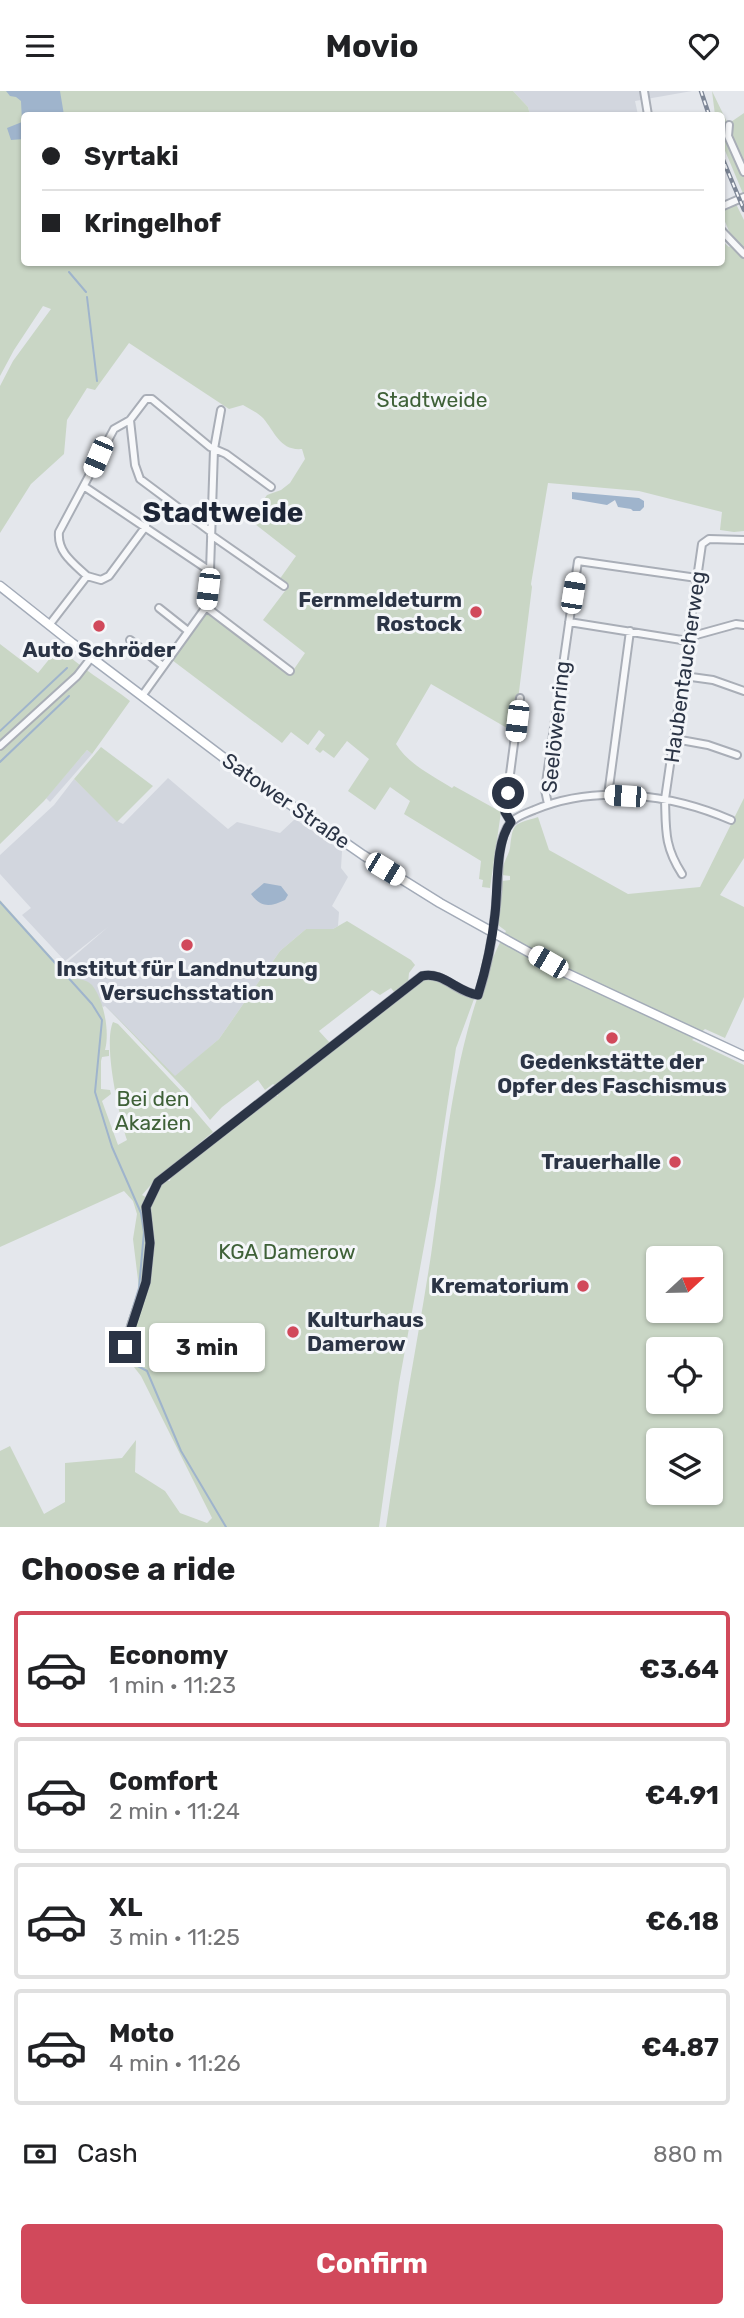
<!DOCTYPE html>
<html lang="en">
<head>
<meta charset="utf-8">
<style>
  :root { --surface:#fff; --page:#f2f2f2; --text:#202124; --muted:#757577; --line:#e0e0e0; --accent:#d1495b }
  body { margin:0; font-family:Rubik,sans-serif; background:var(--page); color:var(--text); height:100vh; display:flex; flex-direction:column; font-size:26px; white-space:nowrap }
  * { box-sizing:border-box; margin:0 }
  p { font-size:23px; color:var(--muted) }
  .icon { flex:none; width:38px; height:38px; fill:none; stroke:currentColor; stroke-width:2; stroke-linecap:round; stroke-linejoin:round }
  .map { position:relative; height:1436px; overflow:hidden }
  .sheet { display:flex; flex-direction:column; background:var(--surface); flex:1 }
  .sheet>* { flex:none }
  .banner { position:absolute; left:21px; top:21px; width:704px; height:154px; border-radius:7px; box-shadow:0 2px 5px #0004; display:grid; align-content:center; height:154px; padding:0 21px; background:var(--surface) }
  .needle { width:46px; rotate:68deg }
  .buttons { position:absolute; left:646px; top:1155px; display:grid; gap:14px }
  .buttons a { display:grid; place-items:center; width:77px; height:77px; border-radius:7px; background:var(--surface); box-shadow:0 2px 5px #0004; font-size:35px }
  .end { position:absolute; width:32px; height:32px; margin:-16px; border:9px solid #2b3445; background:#fff; box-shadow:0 0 0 4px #fff }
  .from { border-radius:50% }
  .bubble { position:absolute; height:49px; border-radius:7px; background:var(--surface); box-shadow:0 2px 5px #0004; font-size:23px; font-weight:700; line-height:49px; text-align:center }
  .car { position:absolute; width:21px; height:42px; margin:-21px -10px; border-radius:9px; box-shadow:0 0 5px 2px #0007; background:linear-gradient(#fff 24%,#345 0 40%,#fff 0 76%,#345 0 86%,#fff 0) }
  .banner b { display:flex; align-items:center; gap:24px; height:66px; font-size:26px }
  .banner b+b { border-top:2px solid var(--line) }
  .banner i { width:18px; height:18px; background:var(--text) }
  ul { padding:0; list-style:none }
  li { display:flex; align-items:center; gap:21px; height:116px; margin:0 14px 10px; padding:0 7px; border:4px solid var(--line); border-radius:7px }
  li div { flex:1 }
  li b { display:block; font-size:26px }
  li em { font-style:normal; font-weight:700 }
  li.on { border-color:var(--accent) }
  li>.icon { width:63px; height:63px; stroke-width:1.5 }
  h2 { padding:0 21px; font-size:32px; line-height:84px }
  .pay { display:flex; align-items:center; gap:18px; height:77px; padding:0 21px; font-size:26px }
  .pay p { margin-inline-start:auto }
  .action { display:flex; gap:14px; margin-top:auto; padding:14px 21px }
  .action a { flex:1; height:80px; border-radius:7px; background:var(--accent); color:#fff; font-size:28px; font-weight:700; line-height:80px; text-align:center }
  header { display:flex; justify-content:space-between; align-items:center; height:91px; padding:0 21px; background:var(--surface); font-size:32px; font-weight:700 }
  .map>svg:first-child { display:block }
  .built { fill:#d2d6de }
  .green { fill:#c9d6c5; fill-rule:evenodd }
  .water { fill:#9fb4cc }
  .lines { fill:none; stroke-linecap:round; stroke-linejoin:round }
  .stream { stroke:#9fb4cc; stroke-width:2 }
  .minor-casing { stroke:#a9aeb7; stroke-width:10 }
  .major-casing { stroke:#a3abb8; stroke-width:11 }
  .minor { stroke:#f7f8fa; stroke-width:6 }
  .major { stroke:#fff; stroke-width:8 }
  .rail-casing { stroke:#7d8696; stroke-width:4.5 }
  .rail { stroke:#f4f6f9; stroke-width:2; stroke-dasharray:5; stroke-linecap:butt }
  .route { stroke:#2b3445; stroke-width:9 }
  .poi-dot { fill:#d1495b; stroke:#f4f6f9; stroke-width:2.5 }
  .labels { text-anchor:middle; stroke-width:6; stroke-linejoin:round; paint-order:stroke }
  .park-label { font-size:21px; fill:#3f6138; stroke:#f4f6f9 }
  .poi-label { font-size:21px; font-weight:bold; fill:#2b3445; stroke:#f4f6f9; text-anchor:end }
  .street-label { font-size:21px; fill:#2b3445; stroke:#f4f6f9 }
  .district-label { font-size:28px; font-weight:bold; fill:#1d2536; stroke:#f4f6f9 }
</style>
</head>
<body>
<header><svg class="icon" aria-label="menu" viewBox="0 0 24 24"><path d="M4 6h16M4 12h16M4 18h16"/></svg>Movio<svg class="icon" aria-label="heart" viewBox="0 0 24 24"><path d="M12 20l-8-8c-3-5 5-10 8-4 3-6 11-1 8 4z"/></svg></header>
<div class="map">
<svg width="744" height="1436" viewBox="0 0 744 1436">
  <rect width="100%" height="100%" fill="#e4e7ec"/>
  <path class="built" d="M513,0H692L635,10L638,24H530L528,16Z
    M87,659L92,663L50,711L46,707Z
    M168,687L228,738L237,731L280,742L295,728L342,760L341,777L348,786L332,815L339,821L338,835L333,838H306L280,860L219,948L175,986L105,915L103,916L64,874L108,836L65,870L22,824L31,817L0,783V764L54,714L74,688L117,730L123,733Z"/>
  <path class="green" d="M0,0H513L528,16L530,24H24V172H721V149L729,156L734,152L721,121L736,113L744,129V440L734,441L720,439L722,421L639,400L548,392L531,493L532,496L514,641L431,593L396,653C408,673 433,685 452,697L454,695L501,721L490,797L482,796L483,789L479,788L481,770L404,723L410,710L390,696L375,719L348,700L369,668L347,650L334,667L323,659L320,662L315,658L325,644L319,639L308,654L291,641L282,652L172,569L208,521L290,584L305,562L263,529L288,496L279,489L296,465L250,429L267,404L281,399L290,392L305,368L302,358C280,360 275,341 263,327C258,322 250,318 243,314L229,318L129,252L95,299L87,297L67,329L64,363L31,393L0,442V295L13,270L51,218L43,215L14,259L0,285Z
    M712,0L728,33L744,22V105L721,50V24H715Z
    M0,553L38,582L59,556C80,577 107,592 130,610L92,663L87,659L44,710L0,753Z
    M101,656L153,695L117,731L74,688Z
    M744,707V767L720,804L744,816V906L725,947L705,938L692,949L744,974V1436H386C399,1345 417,1255 431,1164C447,1055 453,938 506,840L498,834L502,790L510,789V785L502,784C502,771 508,767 510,757C513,731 513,734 538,726L549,759L628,803L700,796ZM658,1167H710V1220H658ZM658,1258H710V1311H658ZM658,1349H710V1402H658Z
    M0,809L71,888C78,888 86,888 92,894C104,909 110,941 105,959H109V965L102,966L101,970V998L110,999L111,1003L102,1010L118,1054L127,1049C119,1024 103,954 113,931L118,933L184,1003L183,1006L213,1041L156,1088L142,1104L151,1109L165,1090H170C174,1073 253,1019 272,1004L278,1005V1000L359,936L362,938L363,934L418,889C440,883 456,897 474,908L456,957L435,1095L399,1292L379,1436H0V1360L10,1355L44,1423L65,1411V1372L122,1367L136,1349L135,1381L165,1400L180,1422L207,1432L212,1427L141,1285L130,1271L124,1273L118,1268L127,1231L139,1197L133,1148L137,1123L133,1110L124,1100L0,1156Z
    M347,830L411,869L415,874L409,882L408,892L395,902L391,897L380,904L372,899L319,940L330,952L276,995L273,993L265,999L258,989L222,1016L210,1029L191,1005L106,915L175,985L219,948L280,860L306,838H333Z"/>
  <path class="water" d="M6,0H60L64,24H24V48L11,49L7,37L22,31L21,10L16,6L10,5Z
    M572,401L639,407L644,410V416L640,420H633L631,418L618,416L615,409L607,414L572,408Z
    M264,792L281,795L288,804L285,809C270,816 261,817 251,803Z"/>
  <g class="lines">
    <path class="stream" d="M69,181L86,201
      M87,206L97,290
      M0,640L67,577
      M0,671L69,605
      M0,811L92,913L102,929L95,1001L112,1056L141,1122L144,1141L139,1197L118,1264L126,1269
      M134,1273L147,1280L181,1360L226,1436"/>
    <defs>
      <path id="minor" d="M644,0L648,24
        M729,34L728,45L744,81
        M721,116L744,106
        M721,139L744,163
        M130,329L135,374L140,388L211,441
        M85,396L210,480
        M211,444L284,495
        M87,485C73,472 57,461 59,441L114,338L130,329L146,308H152L210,356L226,363L271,396
        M206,516L290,580
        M159,517L188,540
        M569,531L688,550
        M50,533L87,485L101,489L109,485L146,435
        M689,546L736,533L744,534
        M130,549L163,575
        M684,585L713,589L744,600
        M142,605L206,516L210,480L214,358L221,319
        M675,648L708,654L737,664
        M0,655L77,585L91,567
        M608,704L630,540
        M548,713L545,699L578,470L697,487
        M511,731L505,721L520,607
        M682,783C664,755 666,739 665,708L702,453L709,448L744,449
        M127,1271L125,1256L127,1247L146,1191L150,1152L146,1116L158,1091L422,885C443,880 457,902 478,904C489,872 494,838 497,804C499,785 497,759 505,741C510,728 521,724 534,719C596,693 671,703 731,729"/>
      <path id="major" d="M0,495L72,552L232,673L363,764L440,812L566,882L744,965"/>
    </defs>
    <use href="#minor" class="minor-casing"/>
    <use href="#major" class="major-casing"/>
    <use href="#minor" class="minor"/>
    <use href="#major" class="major"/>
    <defs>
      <path id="rail" d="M701,0L709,24
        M721,64L744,119"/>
    </defs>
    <use href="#rail" class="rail-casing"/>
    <use href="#rail" class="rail"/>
  </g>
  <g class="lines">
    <path class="route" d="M125,1256L146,1191L150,1152L146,1116L158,1091L422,885C443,880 457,901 478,904C486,878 492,851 495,823C498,797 495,751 511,731L505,721L508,702"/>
  </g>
  <g class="poi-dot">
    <circle cx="476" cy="521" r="7"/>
    <circle cx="99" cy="535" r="7"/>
    <circle cx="187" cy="854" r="7"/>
    <circle cx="612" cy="947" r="7"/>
    <circle cx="675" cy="1071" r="7"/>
    <circle cx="583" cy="1195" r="7"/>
    <circle cx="293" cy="1241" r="7"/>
  </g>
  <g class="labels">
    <g class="park-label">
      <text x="432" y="316">Stadtweide</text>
      <text x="153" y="1015">Bei den<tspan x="153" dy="24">Akazien</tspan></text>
      <text x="287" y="1168">KGA Damerow</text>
    </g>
    <g class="poi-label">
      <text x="462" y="516">Fernmeldeturm<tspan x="462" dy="24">Rostock</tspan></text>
      <text x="99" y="566" text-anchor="middle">Auto Schröder</text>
      <text x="187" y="885" text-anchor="middle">Institut für Landnutzung<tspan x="187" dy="24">Versuchsstation</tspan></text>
      <text x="612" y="978" text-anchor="middle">Gedenkstätte der<tspan x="612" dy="24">Opfer des Faschismus</tspan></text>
      <text x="661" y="1078">Trauerhalle</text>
      <text x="569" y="1202">Krematorium</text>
      <text x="307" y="1236" text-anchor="start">Kulturhaus<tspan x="307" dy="24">Damerow</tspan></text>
    </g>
    <g class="street-label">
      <text transform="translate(685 576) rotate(-82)" y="7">Haubentaucherweg</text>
      <text transform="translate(556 636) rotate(-84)" y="7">Seelöwenring</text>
      <text transform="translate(286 710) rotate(35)" y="7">Satower Straße</text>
    </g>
    <g class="district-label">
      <text x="223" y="431">Stadtweide</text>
    </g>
  </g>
</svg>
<div class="buttons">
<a><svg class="needle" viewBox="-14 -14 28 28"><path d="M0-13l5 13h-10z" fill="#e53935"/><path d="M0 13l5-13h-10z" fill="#757577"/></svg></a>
<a><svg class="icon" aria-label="locate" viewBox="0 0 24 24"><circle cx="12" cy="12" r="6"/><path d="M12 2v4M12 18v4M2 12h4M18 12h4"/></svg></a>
<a><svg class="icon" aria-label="layers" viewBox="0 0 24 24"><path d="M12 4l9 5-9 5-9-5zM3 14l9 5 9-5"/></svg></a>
</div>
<i class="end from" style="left:508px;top:702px"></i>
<i class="end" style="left:125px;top:1256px"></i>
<div class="bubble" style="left:149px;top:1232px;width:116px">3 min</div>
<i class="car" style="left:98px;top:366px;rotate:203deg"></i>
<i class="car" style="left:208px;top:498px;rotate:187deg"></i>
<i class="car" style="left:573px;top:502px;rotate:9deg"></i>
<i class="car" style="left:517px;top:630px;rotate:187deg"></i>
<i class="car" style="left:625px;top:705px;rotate:274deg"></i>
<i class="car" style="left:385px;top:778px;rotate:121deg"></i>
<i class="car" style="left:548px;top:871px;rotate:300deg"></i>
<div class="banner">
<b><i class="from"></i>Syrtaki</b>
<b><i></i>Kringelhof</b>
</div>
</div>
<section class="sheet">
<h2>Choose a ride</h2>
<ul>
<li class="on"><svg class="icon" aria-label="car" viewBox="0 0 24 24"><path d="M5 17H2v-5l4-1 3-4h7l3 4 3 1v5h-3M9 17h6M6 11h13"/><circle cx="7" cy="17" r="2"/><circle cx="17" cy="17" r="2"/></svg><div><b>Economy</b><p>1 min · 11:23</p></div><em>€3.64</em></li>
<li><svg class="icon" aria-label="car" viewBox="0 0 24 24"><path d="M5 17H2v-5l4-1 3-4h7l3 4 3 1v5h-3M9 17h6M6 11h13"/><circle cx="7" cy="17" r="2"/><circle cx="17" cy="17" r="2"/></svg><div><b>Comfort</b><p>2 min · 11:24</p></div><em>€4.91</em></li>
<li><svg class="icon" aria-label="car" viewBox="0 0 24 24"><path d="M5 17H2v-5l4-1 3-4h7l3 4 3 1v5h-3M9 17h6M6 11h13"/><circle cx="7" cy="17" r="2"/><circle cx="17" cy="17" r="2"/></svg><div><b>XL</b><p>3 min · 11:25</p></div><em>€6.18</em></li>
<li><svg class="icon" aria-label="car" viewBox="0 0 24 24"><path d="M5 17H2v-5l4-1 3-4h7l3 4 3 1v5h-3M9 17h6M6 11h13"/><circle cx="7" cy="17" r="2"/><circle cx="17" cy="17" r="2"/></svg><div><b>Moto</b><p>4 min · 11:26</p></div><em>€4.87</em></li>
</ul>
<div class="pay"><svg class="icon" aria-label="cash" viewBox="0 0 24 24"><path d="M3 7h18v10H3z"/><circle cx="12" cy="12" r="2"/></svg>Cash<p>880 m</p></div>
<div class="action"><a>Confirm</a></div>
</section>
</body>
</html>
